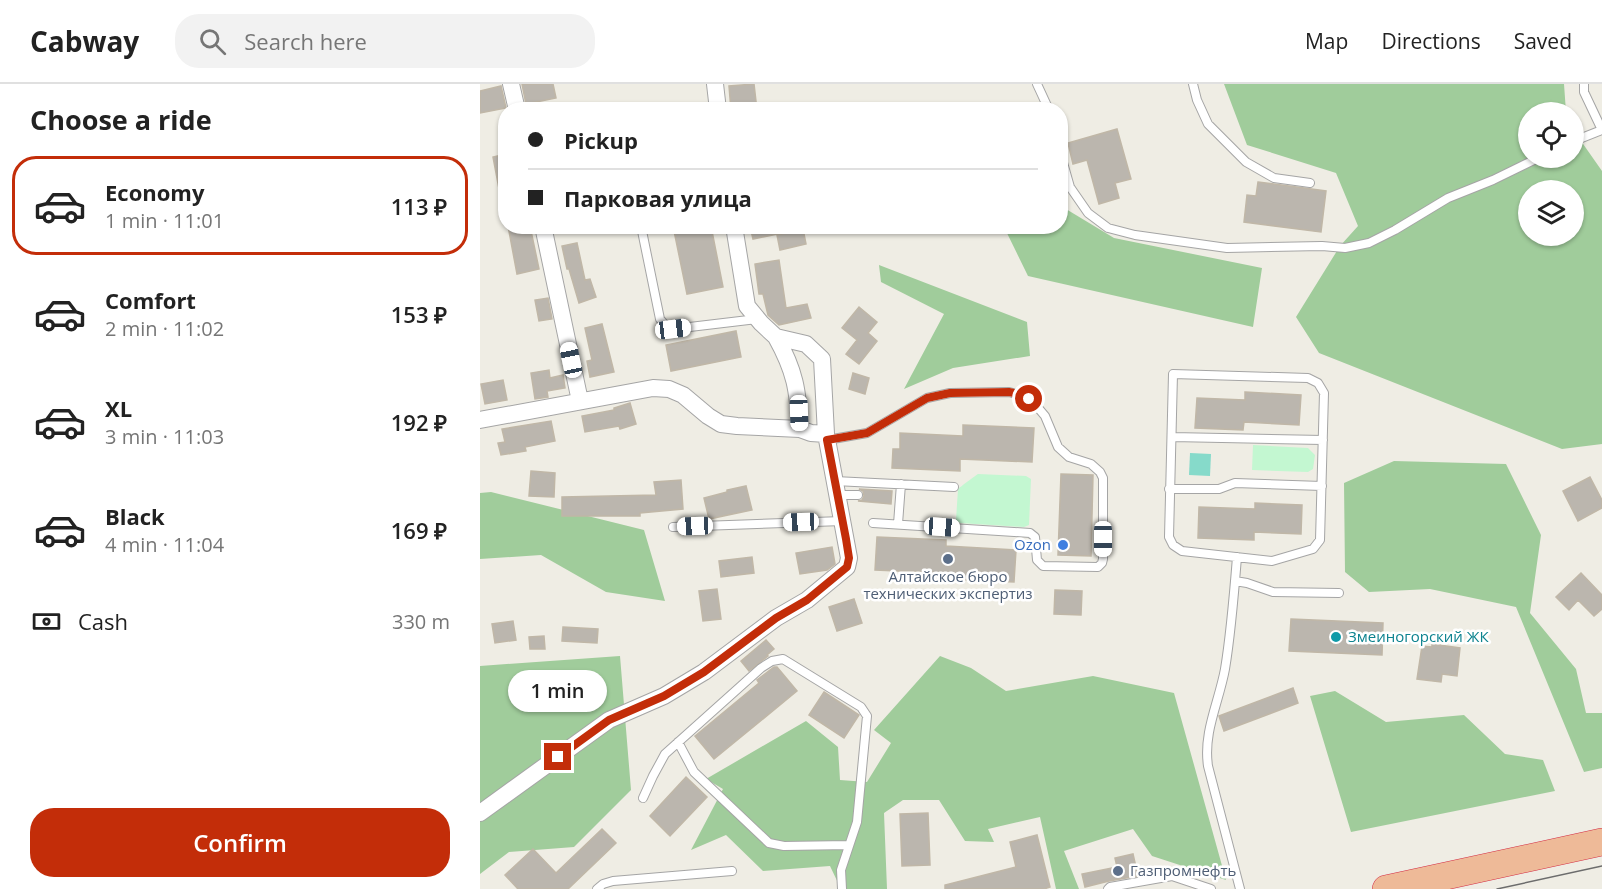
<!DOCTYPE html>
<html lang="en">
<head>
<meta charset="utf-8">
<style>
  :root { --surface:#fff; --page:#f2f2f2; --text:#222; --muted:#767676; --line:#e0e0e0; --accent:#c32d09 }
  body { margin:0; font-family:"Open Sans",sans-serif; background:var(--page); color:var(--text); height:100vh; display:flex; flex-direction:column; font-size:22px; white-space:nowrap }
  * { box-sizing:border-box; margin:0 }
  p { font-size:20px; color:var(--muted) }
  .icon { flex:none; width:33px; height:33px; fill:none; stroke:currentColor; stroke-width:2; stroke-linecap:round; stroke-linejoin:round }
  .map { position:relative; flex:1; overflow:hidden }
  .side { display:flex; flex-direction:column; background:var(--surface); width:480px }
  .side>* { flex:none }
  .top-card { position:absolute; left:18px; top:18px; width:570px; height:132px; border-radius:24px; box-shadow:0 2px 4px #0004; display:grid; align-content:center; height:132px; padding:0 30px; background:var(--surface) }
  .buttons { position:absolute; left:1038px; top:18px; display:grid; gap:12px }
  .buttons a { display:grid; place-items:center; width:66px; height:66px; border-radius:50%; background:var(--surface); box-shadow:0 2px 4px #0004; font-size:30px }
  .end { position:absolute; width:27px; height:27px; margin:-14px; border:8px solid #c32d09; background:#fff; box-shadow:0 0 0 3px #fff }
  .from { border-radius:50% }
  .bubble { position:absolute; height:42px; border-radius:21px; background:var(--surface); box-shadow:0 2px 4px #0004; font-size:20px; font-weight:600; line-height:42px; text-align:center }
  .car { position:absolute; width:18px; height:36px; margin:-18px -9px; border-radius:8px; box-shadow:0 0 4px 2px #0007; background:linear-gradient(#fff 24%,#345 0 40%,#fff 0 76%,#345 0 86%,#fff 0) }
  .top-card b { display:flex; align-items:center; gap:21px; height:57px; font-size:22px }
  .top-card b+b { border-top:2px solid var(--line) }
  .top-card i { width:15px; height:15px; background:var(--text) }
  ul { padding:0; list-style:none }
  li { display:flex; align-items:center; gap:18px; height:99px; margin:0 12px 9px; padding:0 18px; border:3px solid transparent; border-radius:24px }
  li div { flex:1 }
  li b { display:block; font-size:22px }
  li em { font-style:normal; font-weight:600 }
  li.active { border-color:var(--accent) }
  li>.icon { width:54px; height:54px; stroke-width:1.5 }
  h2 { padding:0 30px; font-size:27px; line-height:72px }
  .pay { display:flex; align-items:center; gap:15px; height:66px; padding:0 30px; font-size:22px }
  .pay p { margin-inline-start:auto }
  .cta { display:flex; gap:12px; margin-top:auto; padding:12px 30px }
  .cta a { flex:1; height:69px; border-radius:24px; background:var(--accent); color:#fff; font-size:24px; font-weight:600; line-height:69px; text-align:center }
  header { display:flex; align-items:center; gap:36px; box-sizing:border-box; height:84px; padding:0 30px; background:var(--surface); border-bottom:2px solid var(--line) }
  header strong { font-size:28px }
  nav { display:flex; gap:33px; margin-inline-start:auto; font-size:21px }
  .search { width:420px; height:54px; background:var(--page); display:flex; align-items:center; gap:15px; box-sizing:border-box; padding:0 21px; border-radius:24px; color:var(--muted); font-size:22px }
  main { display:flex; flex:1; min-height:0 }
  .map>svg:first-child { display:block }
  .forest { fill:#a0cc9b; fill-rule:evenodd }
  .park { fill:#c3f7d1 }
  .pitch { fill:#86daca }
  .building { fill:#bbb6ae; stroke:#c0b7a7; stroke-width:1.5 }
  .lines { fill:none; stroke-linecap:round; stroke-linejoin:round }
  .service-casing { stroke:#a5a5a5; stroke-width:10 }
  .minor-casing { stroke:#a5a5a5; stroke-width:18 }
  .trunk-casing { stroke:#d32c44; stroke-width:28 }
  .service { stroke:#fff; stroke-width:8 }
  .minor { stroke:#fff; stroke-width:16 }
  .trunk { stroke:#eeba98; stroke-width:27 }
  .tram { stroke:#6c6c6c; stroke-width:1.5 }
  .route { stroke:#c32d09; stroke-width:8 }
  .shop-dot { fill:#3f7fe0; stroke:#fff; stroke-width:2 }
  .service-dot { fill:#5c6f8a; stroke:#fff; stroke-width:2 }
  .culture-dot { fill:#0f9aa8; stroke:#fff; stroke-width:2 }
  .labels { text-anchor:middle; stroke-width:5; stroke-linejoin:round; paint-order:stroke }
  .shop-label { font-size:15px; fill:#366cbe; stroke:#fff; text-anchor:end }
  .service-label { font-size:15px; fill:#4e5e75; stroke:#fff }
  .culture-label { font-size:15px; fill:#0d838f; stroke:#fff; text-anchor:start }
</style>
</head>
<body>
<header>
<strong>Cabway</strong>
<div class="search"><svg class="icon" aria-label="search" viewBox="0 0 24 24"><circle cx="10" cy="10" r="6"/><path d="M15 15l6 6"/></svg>Search here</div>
<nav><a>Map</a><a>Directions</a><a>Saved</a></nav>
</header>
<main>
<section class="side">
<h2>Choose a ride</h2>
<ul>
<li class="active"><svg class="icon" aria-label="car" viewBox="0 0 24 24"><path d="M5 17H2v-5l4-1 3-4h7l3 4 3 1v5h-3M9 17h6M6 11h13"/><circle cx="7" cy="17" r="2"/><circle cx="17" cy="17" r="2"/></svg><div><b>Economy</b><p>1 min · 11:01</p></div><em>113 ₽</em></li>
<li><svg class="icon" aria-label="car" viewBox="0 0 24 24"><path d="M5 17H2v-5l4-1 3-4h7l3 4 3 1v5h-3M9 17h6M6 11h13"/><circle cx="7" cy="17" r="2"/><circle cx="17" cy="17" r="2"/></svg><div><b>Comfort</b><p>2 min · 11:02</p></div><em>153 ₽</em></li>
<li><svg class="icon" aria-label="car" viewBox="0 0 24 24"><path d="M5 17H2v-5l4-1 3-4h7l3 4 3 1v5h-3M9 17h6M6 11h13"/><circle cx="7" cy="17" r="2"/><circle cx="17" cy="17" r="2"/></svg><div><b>XL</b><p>3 min · 11:03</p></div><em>192 ₽</em></li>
<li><svg class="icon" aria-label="car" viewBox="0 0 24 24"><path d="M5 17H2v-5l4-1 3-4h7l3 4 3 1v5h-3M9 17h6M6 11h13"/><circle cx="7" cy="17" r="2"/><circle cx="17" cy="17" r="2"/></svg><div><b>Black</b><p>4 min · 11:04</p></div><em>169 ₽</em></li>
</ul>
<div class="pay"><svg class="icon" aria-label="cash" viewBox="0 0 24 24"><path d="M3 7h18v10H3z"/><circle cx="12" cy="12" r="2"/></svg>Cash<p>330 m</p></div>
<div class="cta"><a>Confirm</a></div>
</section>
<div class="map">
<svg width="1122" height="805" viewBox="0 0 1122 805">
  <rect width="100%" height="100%" fill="#efede4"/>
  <path class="forest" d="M744,0H1084L1086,28H1048V74H1094V47L1122,87V360L1082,365L839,269L816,233L860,162L878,142L856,89L767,61ZM1048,106H1094V152H1048Z
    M581,122L634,154L782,184L773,243L548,192L524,143L580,142Z
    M399,181L547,238L550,272L473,284L424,305L464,230L401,198Z
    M914,377L1026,380L1061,451L1050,529L1096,585L1106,629H1122V684L1104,688L1036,523L950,505L889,508L865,488L864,399Z
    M11,408L164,446L185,517L126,508L61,471L0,475V409Z
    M140,572L151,706L94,763L29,768L0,790V582Z
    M460,572L491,584L526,607L613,592L694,609L746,796L672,772L653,745L584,767L599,805H576L560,733L508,745L514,758L485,757L459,716H423L404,729L407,805H361L350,782L283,787L246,751L211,766L243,705L226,695L326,637L358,663L360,696L387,698L411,659L394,646Z
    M855,607L906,638L984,631L1025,670L1063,676L1075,707L871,748L830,612Z"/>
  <path class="park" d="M773,361L828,364L835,371L833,385L828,388L772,386Z
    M498,390L546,392L551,395L549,441L544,443L480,439L476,436L478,405C479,404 496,391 498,390Z"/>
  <path class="pitch" d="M710,369L731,370L730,392L709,391Z"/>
  <path class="building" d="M42,0H73L76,14L46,20Z
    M274,0L277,26H251L249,2Z
    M21,2L26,24L0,29V7Z
    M637,45L651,95L635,99L639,114L619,120L607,76L593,80L588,59Z
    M26,70V110H20L13,73Z
    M778,98L846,107L841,148L764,138L767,111L776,112Z
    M28,142H50L59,185L37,190Z
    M193,142H231L243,203L207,210Z
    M270,142H307L308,148L273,155Z
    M323,145L326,160L300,166L297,151Z
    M97,159L105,196L110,195L116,213L99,219L89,185H87L82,162Z
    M299,176L306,224L327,220L331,234L299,241L288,231L283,210H279L275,180Z
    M68,214L72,235L59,237L55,216Z
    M379,223L397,238L388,249L397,257L379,280L366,270L377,256L362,244Z
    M122,240L134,288L110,293L107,277L112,276L105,244Z
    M256,247L261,273L191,287L186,261Z
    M69,286L70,294L83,291L85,304L67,307L68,313L55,315L51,289Z
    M373,289L389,294L385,310L369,305Z
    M23,296L27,316L5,320L1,300Z
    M765,308L821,311L819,341L764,338L763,346L715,344L717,314L765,316Z
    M150,319L156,340L140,345L139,342L105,348L102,332L134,326V324Z
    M71,337L75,357L45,363L46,367L21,371L18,359L25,358L22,345Z
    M483,341L554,344L552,378L480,375V387L412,384L413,365H420V349L483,352Z
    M51,387L75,389L74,413L49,412Z
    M581,390L613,391L611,472L578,471Z
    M1110,393L1122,416V424L1098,437L1083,407Z
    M201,396L203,425L160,429V432H82V413L176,411L174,398Z
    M266,402L272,426L229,435L224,414L247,408V406Z
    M379,405L412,407L411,420L378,417L382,416L384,412L383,407Z
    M775,419L822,421L821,450L774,448V456L718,454L719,423L775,425Z
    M397,453L466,456V462L536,466L534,498L465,495V489L395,486Z
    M352,463L355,480L347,486L320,490L316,469Z
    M272,473L274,489L241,493L239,477Z
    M1101,489L1122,511V525L1114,532L1098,516L1089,526L1076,513Z
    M237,505L241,535L223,537L219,507Z
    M575,506L602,507L601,531L574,530Z
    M374,515L382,539L357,547L349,523Z
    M811,535L903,539L902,571L809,567Z
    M33,537L36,556L15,559L12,540Z
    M83,543L118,545L117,559L82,557Z
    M64,552L65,565H50L49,553Z
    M286,556L294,565L287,571L288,572L269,587L261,577Z
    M952,560L980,564L977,592L962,590L961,598L937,595L942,562L952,563Z
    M294,583H297L317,607L234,675L215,652L279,599L277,596Z
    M813,604L818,619L744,647L739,632Z
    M344,608L379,631L364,654L329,631Z
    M206,693L227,713L190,752L170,732Z
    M448,729L450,781L422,782L420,730Z
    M122,745L136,759L88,805H38L25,791L53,765L76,789Z
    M557,751L570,803L564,805H465V801L536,783L530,758Z
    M653,770L658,792L629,797L605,803L602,790L637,783L635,774Z"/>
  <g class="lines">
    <defs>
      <path id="service" d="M557,0L569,26
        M713,0L717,16L728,40L766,78L794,94L830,99
        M1104,0V8L1122,46
        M1094,57L1122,46
        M580,68L590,103L608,129L628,144L655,151L747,164L842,162L865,164L889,159L915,146L968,114L1013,96L1058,74
        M161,142L180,235L186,242L193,245L277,235
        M693,290L828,294L838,299L844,309L840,456L833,465L792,477L702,467L693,461L689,453Z
        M692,353L843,356
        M347,356L387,349L447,314L470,309L529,308L543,312L554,319L565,332L578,363L589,373L611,380L620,388L623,394V475L622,479L618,483L563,482L557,476L555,453L550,449L393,439
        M355,397L474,403
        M689,405H739L755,399L842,402
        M357,411H378
        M418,440L421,400
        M193,443L363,437
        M757,473C754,511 751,549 745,585C739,618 723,648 728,682L760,805
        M755,497L767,499L793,508L859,509
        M198,658L214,688L289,759L304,762L369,761
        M163,714L173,692L185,670L281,584L292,577L303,575L381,623L387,632L377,738L361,786L362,805
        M117,805L123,800L133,797L252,787
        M628,805L630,803L692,792L731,805"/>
      <path id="minor" d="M31,0L37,26
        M235,0L238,26
        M63,142L100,317
        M254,142L267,222L281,239L296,253L326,260L342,275L346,350
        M296,253C315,287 318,306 320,345
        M0,336L173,304L189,305L203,311L228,332L241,340L257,342L320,345L331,349L346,350L369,474L367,483L327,516L296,534L224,588L184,612L129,636L0,729"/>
      <path id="trunk" d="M906,805L1122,758"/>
    </defs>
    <use href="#service" class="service-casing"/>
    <use href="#minor" class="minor-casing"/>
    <use href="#trunk" class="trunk-casing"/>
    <use href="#service" class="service"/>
    <use href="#minor" class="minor"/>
    <use href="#trunk" class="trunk"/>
    <path class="tram" d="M1017,805L1122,782"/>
  </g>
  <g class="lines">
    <path class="route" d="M78,673L129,636L184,612L224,588L296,534L327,516L367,483L369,474L366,455L347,356L387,349L447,314L470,309L529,308L539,310L549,315"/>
  </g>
  <circle class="shop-dot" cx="583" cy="461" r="6"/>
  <g class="service-dot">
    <circle cx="468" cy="475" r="6"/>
    <circle cx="638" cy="787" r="6"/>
  </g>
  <circle class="culture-dot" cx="856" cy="553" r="6"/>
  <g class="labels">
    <g class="shop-label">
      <text x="571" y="466">Ozon</text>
    </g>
    <g class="service-label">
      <text x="468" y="498">Алтайское бюро<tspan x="468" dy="17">технических экспертиз</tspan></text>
      <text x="650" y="792" text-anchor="start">Газпромнефть</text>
    </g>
    <g class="culture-label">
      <text x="868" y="558">Змеиногорский ЖК</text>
    </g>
  </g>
</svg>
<div class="buttons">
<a><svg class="icon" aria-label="locate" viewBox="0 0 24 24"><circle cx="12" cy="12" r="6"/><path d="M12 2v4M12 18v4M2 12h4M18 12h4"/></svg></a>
<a><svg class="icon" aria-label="layers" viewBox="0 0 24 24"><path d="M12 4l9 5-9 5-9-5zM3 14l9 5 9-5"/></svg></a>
</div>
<i class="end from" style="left:549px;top:315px"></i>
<i class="end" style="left:78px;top:673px"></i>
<div class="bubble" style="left:28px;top:586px;width:99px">1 min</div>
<i class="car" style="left:193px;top:245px;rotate:83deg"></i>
<i class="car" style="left:91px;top:276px;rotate:348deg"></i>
<i class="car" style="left:319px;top:329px;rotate:178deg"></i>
<i class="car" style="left:321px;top:438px;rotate:268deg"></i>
<i class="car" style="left:215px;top:442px;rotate:268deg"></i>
<i class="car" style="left:462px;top:443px;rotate:94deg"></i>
<i class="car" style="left:623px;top:455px;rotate:180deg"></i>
<div class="top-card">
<b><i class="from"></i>Pickup</b>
<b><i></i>Парковая улица</b>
</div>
</div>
</main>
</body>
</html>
